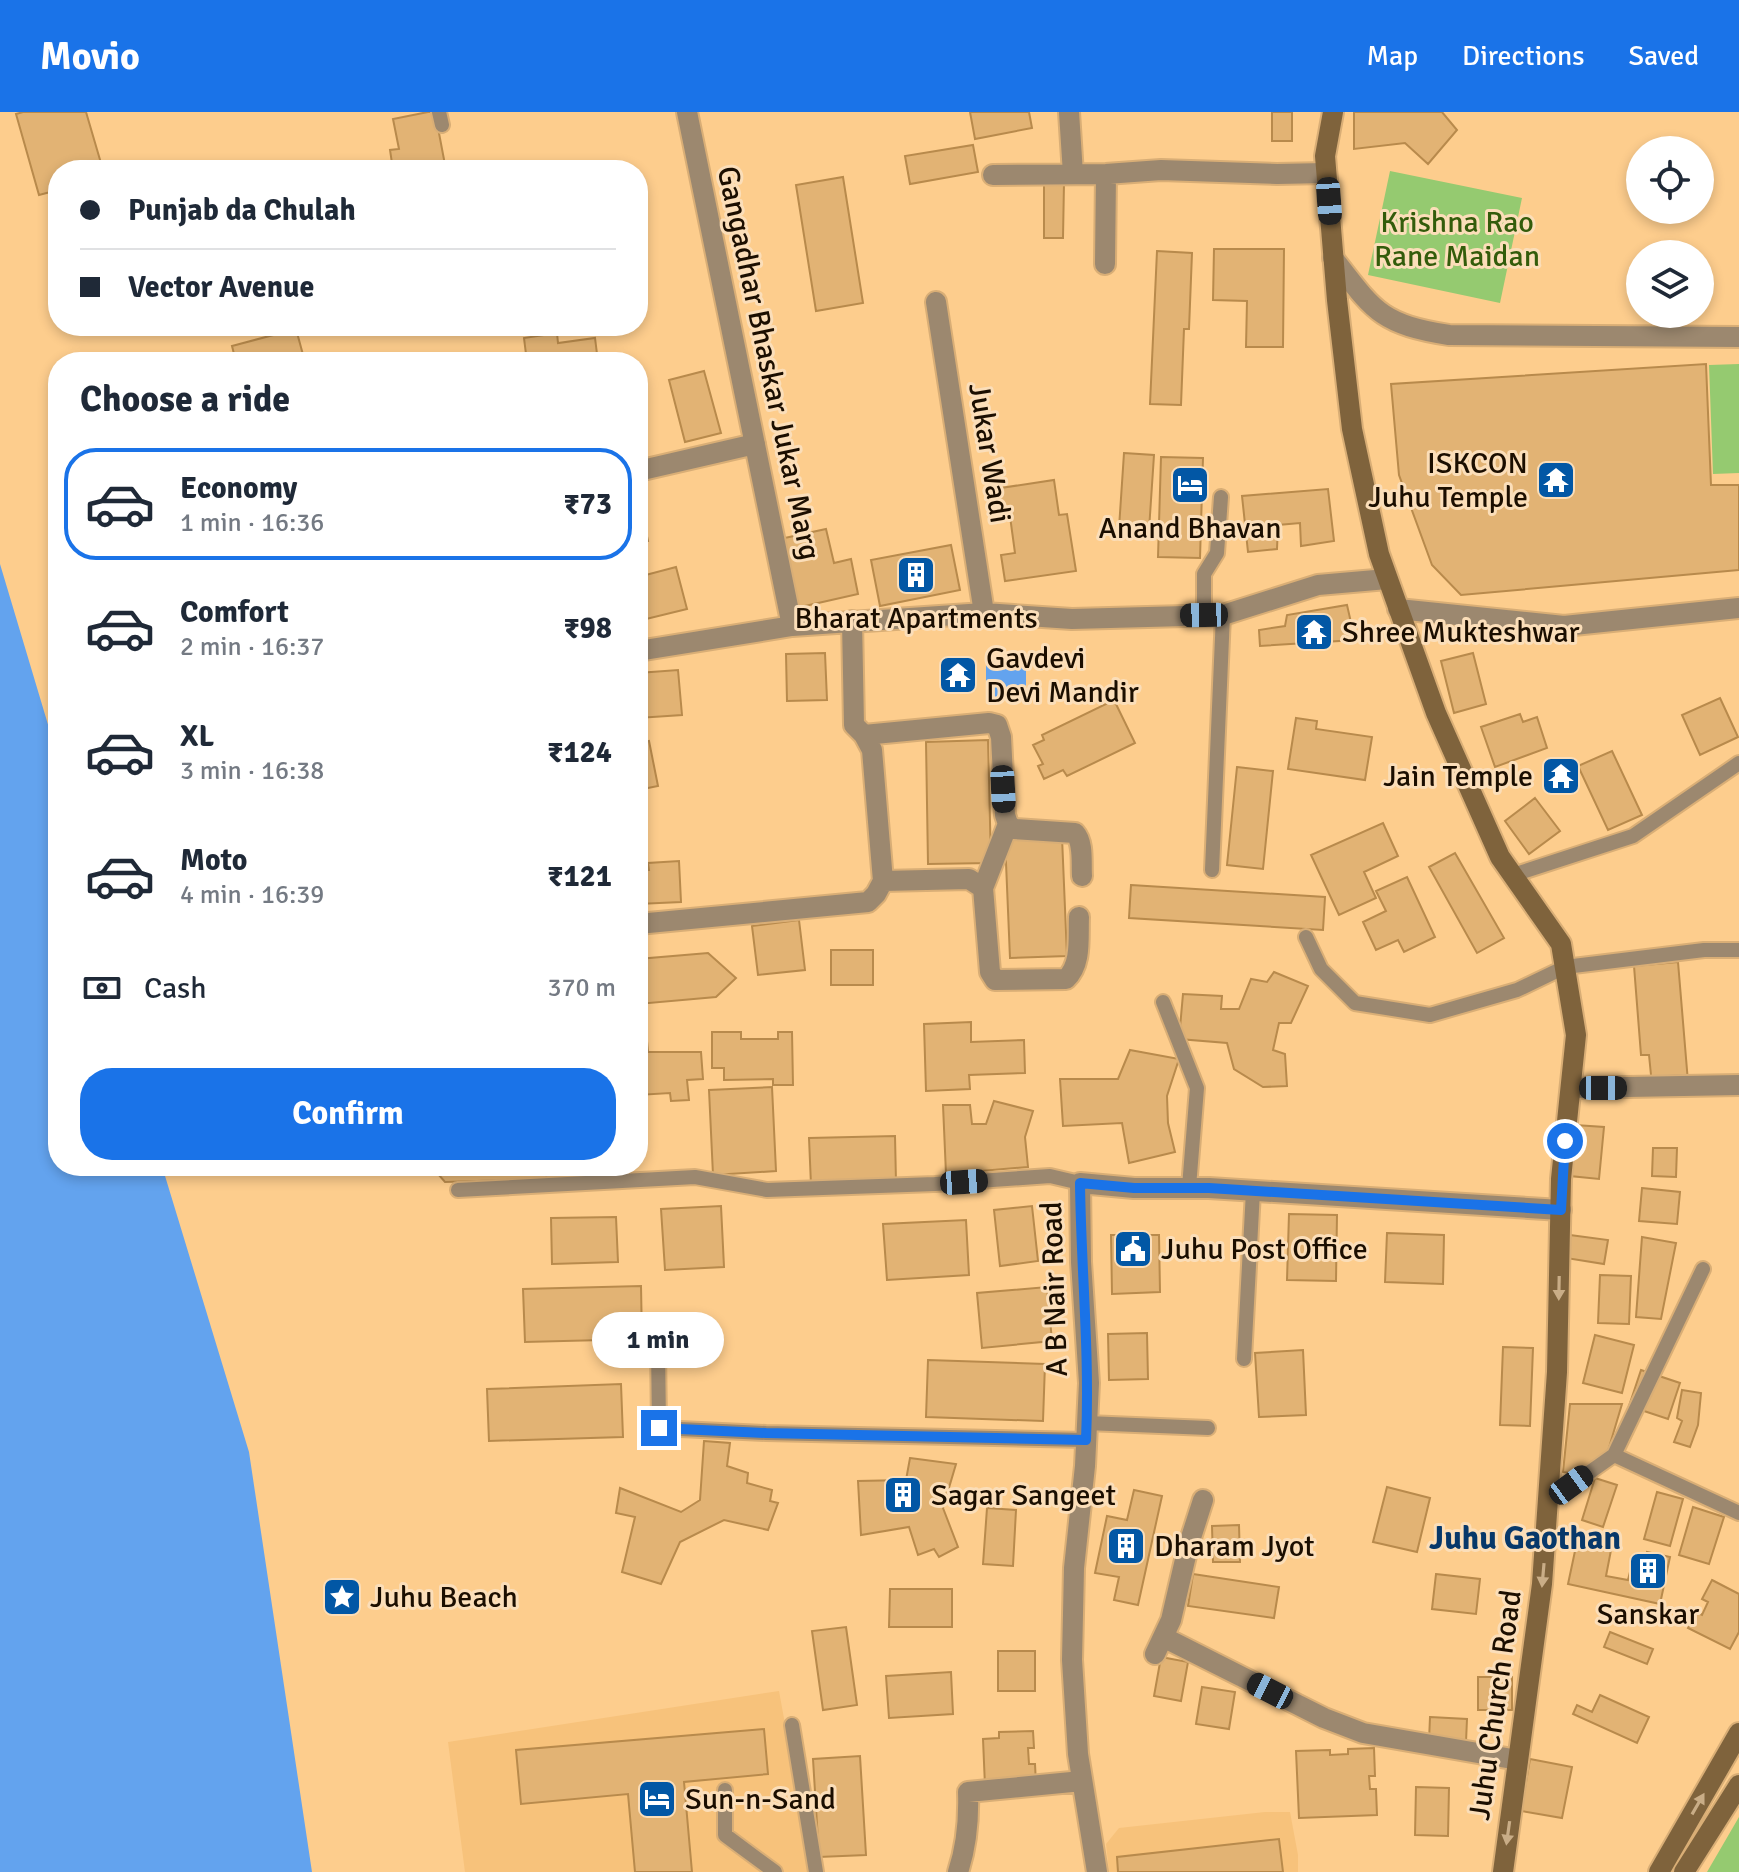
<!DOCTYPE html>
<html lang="en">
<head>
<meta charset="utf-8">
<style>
  :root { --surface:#fff; --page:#f2f2f3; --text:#1f2937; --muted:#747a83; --line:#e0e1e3; --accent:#1a73e8 }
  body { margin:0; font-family:Signika,sans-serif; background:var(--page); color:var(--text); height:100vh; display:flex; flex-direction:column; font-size:30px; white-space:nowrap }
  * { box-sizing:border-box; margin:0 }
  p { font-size:26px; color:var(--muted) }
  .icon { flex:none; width:44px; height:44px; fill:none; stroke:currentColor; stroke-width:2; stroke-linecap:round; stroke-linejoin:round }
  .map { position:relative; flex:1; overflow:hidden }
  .drawer { position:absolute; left:48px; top:240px; width:600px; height:824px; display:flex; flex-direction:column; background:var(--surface); border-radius:32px; box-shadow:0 4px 12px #0003 }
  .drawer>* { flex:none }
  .top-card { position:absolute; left:48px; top:48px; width:600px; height:176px; border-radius:32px; box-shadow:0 4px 12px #0003; display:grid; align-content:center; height:176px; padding:0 32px; background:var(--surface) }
  .tools { position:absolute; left:1626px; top:24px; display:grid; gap:16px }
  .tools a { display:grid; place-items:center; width:88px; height:88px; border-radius:50%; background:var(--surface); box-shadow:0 4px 12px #0003; font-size:40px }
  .end { position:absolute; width:36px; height:36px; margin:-18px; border:10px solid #1a73e8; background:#fff; box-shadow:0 0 0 4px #fff }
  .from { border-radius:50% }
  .bubble { position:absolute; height:56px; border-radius:28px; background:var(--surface); box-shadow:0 4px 12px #0003; font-size:26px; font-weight:800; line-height:56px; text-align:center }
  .car { position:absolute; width:24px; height:48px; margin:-24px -12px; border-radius:10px; box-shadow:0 0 6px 2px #0007; background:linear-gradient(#222 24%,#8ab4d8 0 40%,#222 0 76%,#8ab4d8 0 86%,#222 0) }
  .top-card b { display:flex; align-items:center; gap:28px; height:76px; font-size:30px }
  .top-card b+b { border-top:2px solid var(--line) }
  .top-card i { width:20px; height:20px; background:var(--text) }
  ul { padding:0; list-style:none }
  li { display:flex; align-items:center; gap:24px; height:112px; margin:0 16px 12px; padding:0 16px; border:4px solid transparent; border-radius:32px }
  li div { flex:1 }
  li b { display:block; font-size:30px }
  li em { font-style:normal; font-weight:800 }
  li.active { border-color:var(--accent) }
  li>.icon { width:72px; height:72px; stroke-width:1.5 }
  h2 { padding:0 32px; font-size:36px; line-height:96px }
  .pay { display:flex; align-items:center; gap:20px; height:88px; padding:0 32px; font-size:30px }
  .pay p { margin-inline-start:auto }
  .button { display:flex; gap:16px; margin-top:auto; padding:16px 32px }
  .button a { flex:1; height:92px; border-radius:32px; background:var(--accent); color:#fff; font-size:32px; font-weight:800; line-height:92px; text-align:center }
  header { display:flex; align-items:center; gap:48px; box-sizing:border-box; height:112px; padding:0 40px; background:var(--accent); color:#fff }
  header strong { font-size:38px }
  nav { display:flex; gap:44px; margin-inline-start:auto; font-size:28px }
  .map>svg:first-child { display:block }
  .built { fill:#f7c27b }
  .green { fill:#95ca70 }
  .water { fill:#63a3ee }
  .building { fill:#e2b374; stroke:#b88a4c; stroke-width:2 }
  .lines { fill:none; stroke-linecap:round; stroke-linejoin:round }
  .lane-casing { stroke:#d9ae76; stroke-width:18 }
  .street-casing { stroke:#d9ae76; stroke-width:24 }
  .secondary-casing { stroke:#d9ae76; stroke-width:24 }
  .lane { stroke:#9c886f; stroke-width:14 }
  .street { stroke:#9c886f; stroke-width:20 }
  .secondary { stroke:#7f633c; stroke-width:20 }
  .oneway { fill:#c9ad87 }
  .route { stroke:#1a73e8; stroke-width:10 }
  .labels { text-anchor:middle; stroke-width:6; stroke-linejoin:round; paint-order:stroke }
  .park-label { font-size:30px; fill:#335c0b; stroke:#fbdeb9 }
  .street-label { font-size:30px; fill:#1b0e00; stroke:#fbdeb9 }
  .poi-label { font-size:30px; fill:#1b0e00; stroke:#fbdeb9; text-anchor:start }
  .neighbourhood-label { font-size:32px; font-weight:bold; fill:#07386a; stroke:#fbdeb9 }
</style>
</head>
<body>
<header>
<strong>Movio</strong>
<nav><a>Map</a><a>Directions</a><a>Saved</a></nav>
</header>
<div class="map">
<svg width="1739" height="1760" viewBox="0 0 1739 1760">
  <rect width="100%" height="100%" fill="#fdcd8d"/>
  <path class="built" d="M779,1579L812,1760H465L448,1630Z
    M1265,1700H1290L1298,1743V1760H1109L1106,1732L1119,1716Z"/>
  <path class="green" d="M1390,59L1522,86L1500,191L1368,163Z
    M1739,252V361L1713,362L1709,253Z
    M1739,1705V1760H1707Z"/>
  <path class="water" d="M0,452L58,646V1054H162L249,1340L312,1760H0Z
    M986,546L1026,547V587L986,586Z"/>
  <path class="building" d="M23,0H86L103,58H58V78L39,83L16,2Z
    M428,0H435L446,58H393L390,38L399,37L393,7Z
    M970,0H1029L1032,16L975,27Z
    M1272,0H1292V29H1272Z
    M1354,0H1442L1457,18L1428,52L1405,31L1354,37Z
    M973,33L978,60L910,72L905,44Z
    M843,65L863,191L816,199L796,73Z
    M1044,71H1064L1063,126H1044Z
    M1214,137H1284L1283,235H1246L1247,189L1213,188Z
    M1157,139L1192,141L1189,217H1184L1181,293L1150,292Z
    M296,217L305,250H236L232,234Z
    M557,221L558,231L595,226L598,250H527L524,226Z
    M1706,252L1711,373H1739V458L1461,483L1432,453L1399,363L1391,272Z
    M704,259L721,321L685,330L669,268Z
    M1124,341L1154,343L1149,418L1119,416Z
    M1161,345L1203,346L1200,446L1158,445Z
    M1054,368L1059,403L1067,402L1076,459L1005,469L1001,443L1015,441L1009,397L990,400L987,378Z
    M1328,377L1334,429L1301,434L1300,411L1278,413L1277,437L1248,440L1242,384Z
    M639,386L648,429L638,431V387Z
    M826,417L834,451L851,447L858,482L796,496L780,427Z
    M951,433L960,478L880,494L871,448Z
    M676,455L687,497L638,509V465Z
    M1347,493L1355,528L1260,534L1259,518L1285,514L1287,503Z
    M825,541L827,588L787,589L786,542Z
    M1473,541L1486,592L1454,601L1441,549Z
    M947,552L970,553V574L947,572Z
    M678,558L682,603L638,606V561Z
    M1720,586L1738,625L1700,643L1682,603Z
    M1114,588L1135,631L1067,664L1063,658L1044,667L1038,654L1043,652L1033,633L1044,628L1042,623Z
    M1520,602L1523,610L1537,605L1547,636L1495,655L1481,615Z
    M1296,606L1317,609L1316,617L1372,625L1365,668L1288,657Z
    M988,628L991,751L928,752L926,630Z
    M649,629L658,674L638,678V631Z
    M1612,639L1642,703L1608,718L1578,654Z
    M1237,655L1273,659L1263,757L1227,753Z
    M1535,686L1560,719L1529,742L1505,709Z
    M1383,711L1398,744L1364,760L1376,786L1339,803L1311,743Z
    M1062,725L1067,844L1010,846L1005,727Z
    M1455,741L1504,826L1477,841L1429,755Z
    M679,749L681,790L638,792V758H649L648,751Z
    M1407,765L1435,825L1404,840L1398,828L1376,838L1363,810L1386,799L1376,779Z
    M1131,773L1325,785L1323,818L1129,806Z
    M799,808L805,858L758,863L752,814Z
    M831,838H873V873H831Z
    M708,841L736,866L716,885L638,892V847Z
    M1678,850L1688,970H1681V963L1669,964V971L1652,973L1649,943H1641L1634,854Z
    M1274,860L1308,874L1291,911H1279L1273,938L1285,942L1287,974L1263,975L1234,957L1227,931L1179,927L1183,882L1222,884L1221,897H1239L1251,867L1267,870Z
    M971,910V930L1024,928L1025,961L969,963L970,977L926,979L924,912Z
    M712,920H741V927H778V920H792L793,973H773V967L724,968V956H712Z
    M647,929L648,940H701L703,967L687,968L689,988L671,989L670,981L638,983V930Z
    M1130,938L1179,947L1167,984L1168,1011L1175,1040L1129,1051L1122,1011L1063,1014L1060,967H1118Z
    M772,975L776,1059L713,1063L709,978Z
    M994,989L1033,999L1025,1025L1028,1055L946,1062L943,993H970L972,1012H986Z
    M1575,1013L1604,1015L1599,1067L1570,1064Z
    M895,1024L896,1070L811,1073L809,1026Z
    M1653,1036H1677L1676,1065L1652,1064Z
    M431,1054H545L547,1067L445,1070Z
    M1642,1076L1680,1080L1677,1112L1639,1109Z
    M721,1094L724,1155L665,1158L661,1097Z
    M1032,1094L1038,1149L1000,1154L994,1098Z
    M1289,1102L1337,1103L1336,1169L1287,1168Z
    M616,1105L618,1150L552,1152L551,1106Z
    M966,1108L969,1163L887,1168L883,1112Z
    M1387,1121L1444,1123L1443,1172L1385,1170Z
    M1111,1123H1159L1160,1180L1112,1182Z
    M1570,1123L1608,1128L1604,1152L1566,1146Z
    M1642,1125L1676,1131L1661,1207L1636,1205Z
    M1600,1163L1631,1164L1629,1212L1598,1211Z
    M641,1174L642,1227L525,1230L523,1177Z
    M1047,1175L1052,1229L982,1236L977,1181Z
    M1147,1221L1148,1267L1109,1268L1108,1222Z
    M1595,1223L1634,1233L1622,1281L1583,1271Z
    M1503,1235L1533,1236L1530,1314L1500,1313Z
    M1303,1238L1306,1303L1259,1305L1255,1241Z
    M928,1248L1045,1252L1043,1309L926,1305Z
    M1641,1258L1680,1271L1668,1307L1629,1294Z
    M621,1272L623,1325L489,1329L487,1277Z
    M1682,1278L1701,1281L1698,1313L1690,1335L1674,1330L1682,1309L1677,1306Z
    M1570,1292H1622L1608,1339L1576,1362L1563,1360Z
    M704,1329L730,1331L727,1354L748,1361L747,1371L772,1378L770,1389L778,1391L768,1418L724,1408L680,1430L661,1472L622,1460L635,1405L616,1401L620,1376L681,1400L700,1388Z
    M910,1346L956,1352L943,1396L958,1435L939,1445L934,1437L918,1443L909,1415L861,1423L858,1369L906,1368Z
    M1595,1366L1617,1373L1603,1415L1582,1408Z
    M1387,1375L1430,1386L1417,1440L1373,1430Z
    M1134,1378L1162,1384L1138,1493L1114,1488L1119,1465L1095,1461L1107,1404L1127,1408Z
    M1657,1380L1683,1387L1670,1434L1644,1427Z
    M1693,1395L1724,1405L1709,1452L1679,1443Z
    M987,1396L1016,1398L1013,1454L983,1452Z
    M1239,1413L1240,1450H1213L1212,1414Z
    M1578,1425L1612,1433L1606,1464L1628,1468L1632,1452L1644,1454L1647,1440L1670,1445L1660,1492L1568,1472Z
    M1193,1462L1279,1475L1274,1506L1188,1494Z
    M1436,1462L1480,1467L1476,1502L1432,1497Z
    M1712,1468L1739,1482V1520L1730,1537L1688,1516L1696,1500L1702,1503L1708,1490L1702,1487Z
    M890,1477H952V1515H889Z
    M846,1515L857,1593L823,1598L812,1519Z
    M1610,1520L1653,1537L1647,1552L1604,1535Z
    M998,1539H1035V1579H998Z
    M1161,1545L1188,1550L1181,1589L1154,1584Z
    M951,1560L953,1602L889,1606L886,1564Z
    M1478,1565H1512V1598H1478Z
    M1202,1575L1235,1580L1229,1617L1196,1612Z
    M1600,1583L1649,1605L1637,1631L1573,1602L1577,1593L1592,1600Z
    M1430,1605L1467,1607L1466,1630L1429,1629Z
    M764,1617L768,1662L684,1670L692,1760H635L628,1682L521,1692L516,1638Z
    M1033,1619L1034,1636H1028L1029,1652H1035L1036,1672L985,1674L983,1627L999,1626V1620Z
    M1374,1636L1375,1664H1369L1370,1677H1376L1377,1703L1299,1706L1296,1639L1330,1638V1643L1348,1642V1637Z
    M860,1644L866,1743L819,1745L813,1647Z
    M1530,1647L1572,1655L1562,1706L1521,1699Z
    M1416,1675L1449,1676L1448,1724L1415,1723Z
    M1279,1727L1283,1760H1118L1117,1745Z"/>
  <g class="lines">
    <defs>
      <path id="lane" d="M439,0L442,13
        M1204,503V462L1217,441L1221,385
        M1212,758L1223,503
        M1513,763L1633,724L1739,651
        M1306,825L1321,857L1355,891L1430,903L1517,878L1565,855L1704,838H1739
        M1163,890L1197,976L1189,1075
        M458,1078L695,1065L767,1078L935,1072L1050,1064L1080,1071
        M658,1234L659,1316L766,1321L1086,1328
        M1244,1247L1253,1079
        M1087,1311L1208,1316
        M1614,1343L1739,1401
        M1549,1389L1614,1343L1703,1157
        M792,1613L816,1760
        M725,1678V1723L775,1760"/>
      <path id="street" d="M687,0L792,514
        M1069,0L1073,62
        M993,63L1106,62L1161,58L1277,62L1326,61
        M1333,146C1374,199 1380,212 1449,223L1739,225
        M1105,152L1106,62
        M936,190L984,501
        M638,359L755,332
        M1398,497L1564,514L1739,496
        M852,509L854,613L864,623L872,638L883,769L969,767L983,776L990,860L995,868L1066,867C1082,852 1078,826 1079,805
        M638,539L792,514L984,501L1072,507L1223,503L1318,473L1387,467
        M864,623L989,611L997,613L1001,625L1005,703L1008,712L1014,717L1075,721C1084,731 1081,751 1082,764
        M983,776L1008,712
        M638,812L868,790L876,782L883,769
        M1571,976L1739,973
        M1163,1525L1324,1606L1363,1621L1518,1648
        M1155,1542L1171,1508L1188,1435L1203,1388
        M958,1760C967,1733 969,1708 968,1680L1082,1669
        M1097,1760L1078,1642L1072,1548L1074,1456L1085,1354L1089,1271L1081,1150L1080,1071L1134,1076H1209L1561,1098"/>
      <path id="secondary" d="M1333,0L1325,44L1337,188L1352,317L1379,442L1436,601L1500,745L1561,832L1576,923L1561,1067L1557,1260L1542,1472L1503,1760
        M1659,1760L1739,1621
        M1684,1760L1739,1673"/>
    </defs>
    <use href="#lane" class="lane-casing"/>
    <use href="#street" class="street-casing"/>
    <use href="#secondary" class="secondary-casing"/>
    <use href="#lane" class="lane"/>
    <use href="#street" class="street"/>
    <use href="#secondary" class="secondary"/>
  </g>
  <defs><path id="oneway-solid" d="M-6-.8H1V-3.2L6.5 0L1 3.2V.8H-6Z" transform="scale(2)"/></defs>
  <g class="oneway">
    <use href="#oneway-solid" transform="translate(1559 1176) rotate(91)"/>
    <use href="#oneway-solid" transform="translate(1543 1463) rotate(95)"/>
    <use href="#oneway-solid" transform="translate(1698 1692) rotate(-60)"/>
    <use href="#oneway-solid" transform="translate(1508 1721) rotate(98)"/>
  </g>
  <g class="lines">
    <path class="route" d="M659,1316L766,1321L1086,1328C1090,1242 1081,1157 1080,1071L1134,1076H1209L1561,1098L1565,1029"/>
  </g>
  <defs>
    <symbol id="temple-square" viewBox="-11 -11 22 22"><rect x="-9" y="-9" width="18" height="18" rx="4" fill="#0257a5" stroke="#fbdeb9"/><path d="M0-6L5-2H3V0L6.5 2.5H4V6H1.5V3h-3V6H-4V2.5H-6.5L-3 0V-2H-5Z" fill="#fff"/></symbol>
    <symbol id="hotel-square" viewBox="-11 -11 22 22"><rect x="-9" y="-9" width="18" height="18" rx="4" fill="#0257a5" stroke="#fbdeb9"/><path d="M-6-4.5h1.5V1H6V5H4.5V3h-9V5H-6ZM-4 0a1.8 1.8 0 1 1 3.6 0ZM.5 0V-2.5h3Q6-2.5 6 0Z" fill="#fff"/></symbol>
    <symbol id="building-square" viewBox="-11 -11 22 22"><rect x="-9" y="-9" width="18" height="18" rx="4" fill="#0257a5" stroke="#fbdeb9"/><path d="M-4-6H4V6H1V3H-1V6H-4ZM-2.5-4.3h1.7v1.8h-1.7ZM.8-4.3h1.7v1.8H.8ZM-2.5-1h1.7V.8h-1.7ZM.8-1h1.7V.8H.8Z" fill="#fff"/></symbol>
    <symbol id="civic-square" viewBox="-11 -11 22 22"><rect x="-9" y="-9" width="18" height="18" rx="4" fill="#0257a5" stroke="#fbdeb9"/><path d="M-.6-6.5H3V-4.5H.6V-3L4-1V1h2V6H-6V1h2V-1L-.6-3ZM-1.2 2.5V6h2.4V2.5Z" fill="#fff"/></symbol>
    <symbol id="sight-square" viewBox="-11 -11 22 22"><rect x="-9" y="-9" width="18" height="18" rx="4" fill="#0257a5" stroke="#fbdeb9"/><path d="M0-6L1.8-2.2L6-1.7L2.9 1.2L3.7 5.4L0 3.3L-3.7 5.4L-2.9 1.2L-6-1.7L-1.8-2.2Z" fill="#fff"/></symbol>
  </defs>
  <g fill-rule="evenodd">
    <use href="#temple-square" x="1534" y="346" width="44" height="44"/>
    <use href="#hotel-square" x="1168" y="351" width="44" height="44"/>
    <use href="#building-square" x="894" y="441" width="44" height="44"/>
    <use href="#temple-square" x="1292" y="498" width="44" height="44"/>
    <use href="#temple-square" x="936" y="541" width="44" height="44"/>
    <use href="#temple-square" x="1539" y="642" width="44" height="44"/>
    <use href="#civic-square" x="1111" y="1115" width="44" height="44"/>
    <use href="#building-square" x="881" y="1361" width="44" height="44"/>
    <use href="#building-square" x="1104" y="1412" width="44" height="44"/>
    <use href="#building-square" x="1626" y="1437" width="44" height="44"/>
    <use href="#sight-square" x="320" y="1463" width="44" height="44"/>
    <use href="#hotel-square" x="635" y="1665" width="44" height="44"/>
  </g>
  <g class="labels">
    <g class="park-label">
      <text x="1457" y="120">Krishna Rao<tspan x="1457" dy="34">Rane Maidan</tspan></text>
    </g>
    <g class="street-label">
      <text transform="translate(769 251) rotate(78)" y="10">Gangadhar Bhaskar Jukar Marg</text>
      <text transform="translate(990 341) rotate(81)" y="10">Jukar Wadi</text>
      <text transform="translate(1054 1177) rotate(-92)" y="10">A B Nair Road</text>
      <text transform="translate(1495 1593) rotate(-82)" y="10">Juhu Church Road</text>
    </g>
    <g class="poi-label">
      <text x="1528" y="361" text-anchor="end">ISKCON<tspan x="1528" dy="34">Juhu Temple</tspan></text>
      <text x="1190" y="426" text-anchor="middle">Anand Bhavan</text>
      <text x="916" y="516" text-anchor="middle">Bharat Apartments</text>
      <text x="1342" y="530">Shree Mukteshwar</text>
      <text x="986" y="556">Gavdevi<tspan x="986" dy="34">Devi Mandir</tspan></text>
      <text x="1533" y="674" text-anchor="end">Jain Temple</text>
      <text x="1161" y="1147">Juhu Post Office</text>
      <text x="931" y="1393">Sagar Sangeet</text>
      <text x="1154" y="1444">Dharam Jyot</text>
      <text x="370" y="1495">Juhu Beach</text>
      <text x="1648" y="1512" text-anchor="middle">Sanskar</text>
      <text x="685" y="1697">Sun-n-Sand</text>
    </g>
    <g class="neighbourhood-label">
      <text x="1525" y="1437">Juhu Gaothan</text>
    </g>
  </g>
</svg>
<div class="tools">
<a><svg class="icon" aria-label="locate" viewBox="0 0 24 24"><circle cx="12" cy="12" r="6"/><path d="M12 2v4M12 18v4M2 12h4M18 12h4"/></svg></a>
<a><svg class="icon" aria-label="layers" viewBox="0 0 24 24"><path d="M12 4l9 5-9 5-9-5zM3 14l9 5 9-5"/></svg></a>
</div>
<i class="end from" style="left:1565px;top:1029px"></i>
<i class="end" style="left:659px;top:1316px"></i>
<div class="bubble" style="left:592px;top:1200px;width:132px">1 min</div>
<i class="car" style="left:1329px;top:89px;rotate:176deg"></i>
<i class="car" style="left:1204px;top:503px;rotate:269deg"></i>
<i class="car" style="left:1003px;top:677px;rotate:177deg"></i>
<i class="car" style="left:1603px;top:976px;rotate:90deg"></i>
<i class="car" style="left:964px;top:1070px;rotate:86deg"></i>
<i class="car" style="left:1571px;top:1373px;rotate:54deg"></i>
<i class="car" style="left:1270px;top:1579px;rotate:297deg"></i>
<div class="top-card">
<b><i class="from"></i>Punjab da Chulah</b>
<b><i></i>Vector Avenue</b>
</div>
<section class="drawer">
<h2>Choose a ride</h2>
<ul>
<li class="active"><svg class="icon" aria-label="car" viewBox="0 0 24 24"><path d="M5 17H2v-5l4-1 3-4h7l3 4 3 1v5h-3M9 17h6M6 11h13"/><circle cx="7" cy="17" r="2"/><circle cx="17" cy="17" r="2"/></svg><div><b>Economy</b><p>1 min · 16:36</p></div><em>₹73</em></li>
<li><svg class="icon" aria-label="car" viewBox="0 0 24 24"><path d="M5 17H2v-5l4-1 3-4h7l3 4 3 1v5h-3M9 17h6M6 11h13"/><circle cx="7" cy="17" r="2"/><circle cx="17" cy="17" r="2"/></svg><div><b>Comfort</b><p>2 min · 16:37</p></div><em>₹98</em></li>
<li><svg class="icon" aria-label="car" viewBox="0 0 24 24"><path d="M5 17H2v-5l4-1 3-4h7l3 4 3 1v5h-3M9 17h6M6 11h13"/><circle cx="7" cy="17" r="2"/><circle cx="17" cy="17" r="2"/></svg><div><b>XL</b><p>3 min · 16:38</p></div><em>₹124</em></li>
<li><svg class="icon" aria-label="car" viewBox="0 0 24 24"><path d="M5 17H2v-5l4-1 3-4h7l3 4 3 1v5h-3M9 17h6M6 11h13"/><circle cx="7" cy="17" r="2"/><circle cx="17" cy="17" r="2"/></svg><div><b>Moto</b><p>4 min · 16:39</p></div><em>₹121</em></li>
</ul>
<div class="pay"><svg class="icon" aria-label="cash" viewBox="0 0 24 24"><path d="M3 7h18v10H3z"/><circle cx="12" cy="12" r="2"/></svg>Cash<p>370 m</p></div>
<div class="button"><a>Confirm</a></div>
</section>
</div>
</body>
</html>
